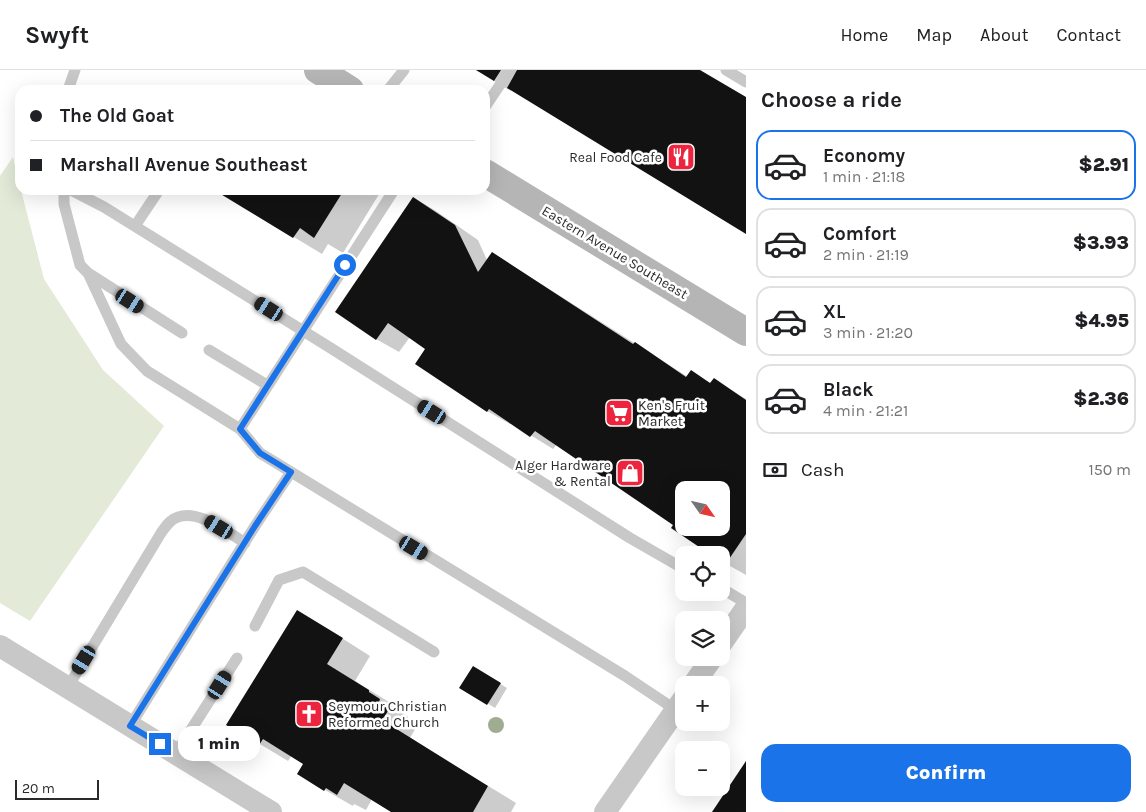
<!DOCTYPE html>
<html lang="en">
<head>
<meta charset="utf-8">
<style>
  :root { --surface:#fff; --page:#f6f6f6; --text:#202124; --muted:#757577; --line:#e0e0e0; --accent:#1a73e8 }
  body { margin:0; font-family:Karla,sans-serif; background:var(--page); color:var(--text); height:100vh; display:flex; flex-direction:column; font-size:19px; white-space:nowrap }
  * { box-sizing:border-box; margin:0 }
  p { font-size:16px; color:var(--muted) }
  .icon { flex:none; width:28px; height:28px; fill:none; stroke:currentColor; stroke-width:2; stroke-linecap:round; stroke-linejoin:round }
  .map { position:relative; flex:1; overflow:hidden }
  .drawer { display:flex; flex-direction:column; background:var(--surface); width:400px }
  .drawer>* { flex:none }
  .guide { position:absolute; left:15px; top:15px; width:475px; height:110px; border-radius:15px; box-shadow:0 5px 20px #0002; display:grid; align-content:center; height:110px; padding:0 15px; background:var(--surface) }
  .needle { width:32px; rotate:124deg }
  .tools { position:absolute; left:675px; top:411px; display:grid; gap:10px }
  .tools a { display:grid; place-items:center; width:55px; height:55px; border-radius:10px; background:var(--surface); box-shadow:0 5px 20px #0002; font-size:25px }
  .scale { position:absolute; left:15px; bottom:12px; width:84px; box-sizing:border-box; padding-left:5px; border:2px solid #2b2b2b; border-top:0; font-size:14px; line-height:18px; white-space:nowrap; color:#2b2b2b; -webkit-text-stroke:4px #fff; paint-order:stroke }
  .end { position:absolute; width:22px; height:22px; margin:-11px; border:6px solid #1a73e8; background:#fff; box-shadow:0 0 0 2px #fff }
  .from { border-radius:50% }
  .bubble { position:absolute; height:35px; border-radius:15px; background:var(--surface); box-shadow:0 5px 20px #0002; font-size:16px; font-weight:800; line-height:35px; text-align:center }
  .car { position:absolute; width:15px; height:30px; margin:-15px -8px; border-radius:6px; box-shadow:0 0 4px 1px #0007; background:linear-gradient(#222 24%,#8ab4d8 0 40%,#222 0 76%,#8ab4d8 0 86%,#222 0) }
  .guide b { display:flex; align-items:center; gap:18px; height:48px; font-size:19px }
  .guide b+b { border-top:1px solid var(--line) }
  .guide i { width:12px; height:12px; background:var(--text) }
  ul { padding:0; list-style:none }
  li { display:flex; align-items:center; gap:15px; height:70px; margin:0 10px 8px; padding:0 5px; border:2px solid var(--line); border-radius:15px }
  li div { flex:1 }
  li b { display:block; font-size:19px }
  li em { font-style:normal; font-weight:800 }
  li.selected { border-color:var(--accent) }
  li>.icon { width:45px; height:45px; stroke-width:1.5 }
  h2 { padding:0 15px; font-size:22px; line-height:60px }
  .pay { display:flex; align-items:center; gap:12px; height:55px; padding:0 15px; font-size:19px }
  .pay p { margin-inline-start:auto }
  .cta { display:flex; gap:10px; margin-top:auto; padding:10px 15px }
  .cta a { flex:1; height:58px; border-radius:15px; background:var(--accent); color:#fff; font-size:20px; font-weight:800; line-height:58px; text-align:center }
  header { display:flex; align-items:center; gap:30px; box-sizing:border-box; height:70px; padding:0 25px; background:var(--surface); border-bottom:1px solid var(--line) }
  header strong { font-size:24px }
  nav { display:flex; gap:28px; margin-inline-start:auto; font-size:18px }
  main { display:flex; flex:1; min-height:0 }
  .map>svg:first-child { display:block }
  .green { fill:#e3ead8 }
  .shadow { fill:#0003; fill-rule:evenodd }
  .building { fill:#121212; fill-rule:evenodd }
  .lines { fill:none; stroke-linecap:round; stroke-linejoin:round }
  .service { stroke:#c8c8c8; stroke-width:11 }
  .minor { stroke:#c8c8c8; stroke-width:22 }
  .secondary { stroke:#b5b5b5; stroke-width:28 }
  .tree { fill:#9fac92 }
  .route { stroke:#1a73e8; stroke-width:6 }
  .labels { text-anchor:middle; stroke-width:5; stroke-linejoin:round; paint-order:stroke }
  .poi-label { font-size:14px; fill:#2b2b2b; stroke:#fff; text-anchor:end }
  .street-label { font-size:14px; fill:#2b2b2b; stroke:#fff }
</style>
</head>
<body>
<header>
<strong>Swyft</strong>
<nav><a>Home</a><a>Map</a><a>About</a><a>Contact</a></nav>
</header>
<main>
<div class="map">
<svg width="746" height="742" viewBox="0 0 746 742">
  <rect width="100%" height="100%" fill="#fff"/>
  <path class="green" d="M13,87L20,120H21L44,209L103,300L164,356L30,551L0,533V106Z"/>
  <path class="shadow" d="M476,0H698L746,28V163L512,20L511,21Z
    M238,120H380L381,121L343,183L328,174L322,184L236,132Z
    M414,128L436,141L478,170L487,190L492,183L688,307L691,302L712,314L714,310L746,329V505L721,491V485H713L675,455L557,374L553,379L511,353L510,354L487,341L427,279L410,267L399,282L376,269ZM684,420H721V458H684Z
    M326,558L370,586L355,611L397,637V639L408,647L407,649L417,656L410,668L516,733L511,742H394L372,729L366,740L354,734L353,736L325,720L305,693L292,685L288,691L228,655Z
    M473,597L507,618L495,638L461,617Z"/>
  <path class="building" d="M476,0H501L494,11Z
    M517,0H700L746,27V164L507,18Z
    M214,120H344L314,168L300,158L293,168Z
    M413,127L455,155L478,202L492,182L633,274L635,272L686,307L691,300L710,313L714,308L746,330V464L725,495L721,492V485H711L671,458L673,455L535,361L530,367L489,339L487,342L415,294L425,279L388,253L376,270L335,242ZM684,420H721V458H684Z
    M297,540L343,568L327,594L369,620V622L380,629L379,632L390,638L382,650L488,716L473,742H391L344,713L337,725L326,718L324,721L297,704L303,694L263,669L259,675L226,655Z
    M473,596L501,613L487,635L459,618Z
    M746,691V742H712Z"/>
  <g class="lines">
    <path class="service" d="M726,0L746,12
      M68,20L75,0
      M388,20L404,0
      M485,37L510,0
      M64,120V134L80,195L88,203L121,274L147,301L240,359L260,383L625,606L676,640
      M71,120L104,137L329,277L630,468L684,499
      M135,156L159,120
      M88,203L182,263
      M209,280L267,315
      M240,359L394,120
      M721,518L746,533
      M255,556L279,510L303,502L434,582
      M68,617L161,463C164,459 167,454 171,451C192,434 226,461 245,473
      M130,656L255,456L291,402
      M176,683L237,588"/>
    <path class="minor" d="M721,574L746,538
      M0,576L271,742
      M693,615L712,588
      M605,742L684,628"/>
    <path class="secondary" d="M318,0L350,20
      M485,103L746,262"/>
  </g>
  <circle class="tree" cx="496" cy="655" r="8"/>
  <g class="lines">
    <path class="route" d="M160,674L130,656L255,456L291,402L260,383L240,359L345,195"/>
  </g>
  <defs>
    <symbol id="restaurant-square" viewBox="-11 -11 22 22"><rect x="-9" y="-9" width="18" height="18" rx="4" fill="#ec243d" stroke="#fff"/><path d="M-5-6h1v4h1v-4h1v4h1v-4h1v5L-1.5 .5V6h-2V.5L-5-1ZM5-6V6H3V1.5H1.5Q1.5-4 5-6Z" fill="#fff"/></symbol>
    <symbol id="supermarket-square" viewBox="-11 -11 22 22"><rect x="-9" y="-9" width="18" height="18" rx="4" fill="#ec243d" stroke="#fff"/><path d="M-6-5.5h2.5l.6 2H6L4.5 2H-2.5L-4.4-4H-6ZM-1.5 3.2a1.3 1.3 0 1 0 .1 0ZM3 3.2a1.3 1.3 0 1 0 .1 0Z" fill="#fff"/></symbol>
    <symbol id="shop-square" viewBox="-11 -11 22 22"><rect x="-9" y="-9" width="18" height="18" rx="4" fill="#ec243d" stroke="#fff"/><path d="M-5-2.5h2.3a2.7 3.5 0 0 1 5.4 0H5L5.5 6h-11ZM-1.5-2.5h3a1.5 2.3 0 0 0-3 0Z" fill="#fff"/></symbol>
    <symbol id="church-square" viewBox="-11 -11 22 22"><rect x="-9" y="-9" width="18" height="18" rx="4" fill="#ec243d" stroke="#fff"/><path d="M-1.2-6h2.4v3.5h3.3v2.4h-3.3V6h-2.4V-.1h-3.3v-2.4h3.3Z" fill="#fff"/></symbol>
  </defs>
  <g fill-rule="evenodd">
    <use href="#restaurant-square" x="665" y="71" width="32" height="32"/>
    <use href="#supermarket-square" x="603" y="327" width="32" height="32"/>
    <use href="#shop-square" x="614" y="387" width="32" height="32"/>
    <use href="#church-square" x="293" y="628" width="32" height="32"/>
  </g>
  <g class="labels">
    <g class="poi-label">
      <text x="662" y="92">Real Food Cafe</text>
      <text x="638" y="340" text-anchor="start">Ken's Fruit<tspan x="638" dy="16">Market</tspan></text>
      <text x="611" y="400">Alger Hardware<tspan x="611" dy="16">&amp; Rental</tspan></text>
      <text x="328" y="641" text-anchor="start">Seymour Christian<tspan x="328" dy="16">Reformed Church</tspan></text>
    </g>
    <g class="street-label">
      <text transform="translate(615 182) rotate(31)" y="5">Eastern Avenue Southeast</text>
    </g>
  </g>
</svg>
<div class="tools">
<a><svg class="needle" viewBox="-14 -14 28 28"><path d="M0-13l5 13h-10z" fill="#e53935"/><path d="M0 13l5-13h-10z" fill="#757577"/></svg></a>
<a><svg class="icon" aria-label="locate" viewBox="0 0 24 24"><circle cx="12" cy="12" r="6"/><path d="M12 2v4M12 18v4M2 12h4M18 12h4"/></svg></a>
<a><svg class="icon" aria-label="layers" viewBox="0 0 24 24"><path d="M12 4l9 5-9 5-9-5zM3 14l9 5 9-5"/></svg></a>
<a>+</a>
<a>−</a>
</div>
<div class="scale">20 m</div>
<i class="end from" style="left:345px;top:195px"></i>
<i class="end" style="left:160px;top:674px"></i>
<div class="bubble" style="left:178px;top:656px;width:82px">1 min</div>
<i class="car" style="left:130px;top:231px;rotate:123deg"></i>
<i class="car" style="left:269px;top:239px;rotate:302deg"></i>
<i class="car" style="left:432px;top:342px;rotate:302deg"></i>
<i class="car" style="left:219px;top:457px;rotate:301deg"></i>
<i class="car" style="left:414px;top:478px;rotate:121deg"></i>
<i class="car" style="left:84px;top:590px;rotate:211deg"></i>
<i class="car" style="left:220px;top:615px;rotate:32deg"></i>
<div class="guide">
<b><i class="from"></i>The Old Goat</b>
<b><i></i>Marshall Avenue Southeast</b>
</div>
</div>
<section class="drawer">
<h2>Choose a ride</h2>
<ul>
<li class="selected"><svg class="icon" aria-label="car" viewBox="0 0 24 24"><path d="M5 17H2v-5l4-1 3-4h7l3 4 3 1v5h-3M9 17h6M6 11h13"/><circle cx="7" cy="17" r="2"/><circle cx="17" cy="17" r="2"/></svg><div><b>Economy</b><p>1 min · 21:18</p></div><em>$2.91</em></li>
<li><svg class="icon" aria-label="car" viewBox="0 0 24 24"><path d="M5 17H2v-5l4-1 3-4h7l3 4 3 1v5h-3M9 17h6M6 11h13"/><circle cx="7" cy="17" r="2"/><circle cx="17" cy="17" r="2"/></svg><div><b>Comfort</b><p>2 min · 21:19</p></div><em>$3.93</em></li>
<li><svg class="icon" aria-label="car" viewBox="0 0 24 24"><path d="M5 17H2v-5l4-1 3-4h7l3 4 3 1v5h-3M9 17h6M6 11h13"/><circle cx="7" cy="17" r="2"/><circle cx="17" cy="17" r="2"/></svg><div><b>XL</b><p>3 min · 21:20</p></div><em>$4.95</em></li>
<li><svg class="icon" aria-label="car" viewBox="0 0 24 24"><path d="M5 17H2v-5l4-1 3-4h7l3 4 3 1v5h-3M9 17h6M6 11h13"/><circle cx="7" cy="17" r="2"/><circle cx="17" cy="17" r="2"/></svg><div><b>Black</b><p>4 min · 21:21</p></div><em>$2.36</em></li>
</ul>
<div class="pay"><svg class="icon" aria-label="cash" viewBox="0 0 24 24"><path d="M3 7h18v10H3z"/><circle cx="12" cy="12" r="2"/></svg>Cash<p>150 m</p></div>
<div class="cta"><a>Confirm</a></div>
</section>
</main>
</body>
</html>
